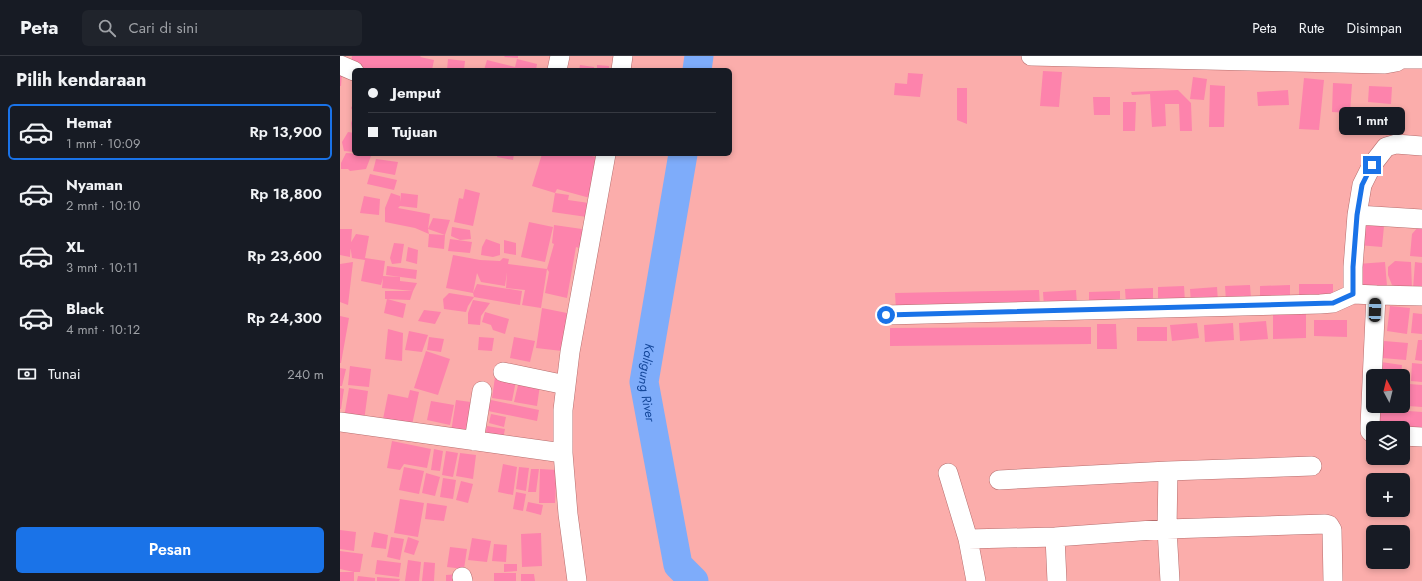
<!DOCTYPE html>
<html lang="id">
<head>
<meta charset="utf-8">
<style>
  :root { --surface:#171b24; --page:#20242c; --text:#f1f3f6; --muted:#9ea1a6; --line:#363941; --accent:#1a73e8 }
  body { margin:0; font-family:Jost,sans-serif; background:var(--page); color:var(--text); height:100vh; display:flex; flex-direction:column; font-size:15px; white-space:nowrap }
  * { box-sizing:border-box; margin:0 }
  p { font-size:13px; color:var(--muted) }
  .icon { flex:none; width:22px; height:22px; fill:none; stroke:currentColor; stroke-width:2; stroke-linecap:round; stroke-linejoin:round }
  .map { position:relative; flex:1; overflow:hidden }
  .side { display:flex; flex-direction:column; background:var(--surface); width:340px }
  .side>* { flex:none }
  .guide { position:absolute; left:12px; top:12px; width:380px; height:88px; border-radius:6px; box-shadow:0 2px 6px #0003; display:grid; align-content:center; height:88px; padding:0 16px; background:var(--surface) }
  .needle { width:26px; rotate:353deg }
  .controls { position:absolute; left:1026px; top:313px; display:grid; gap:8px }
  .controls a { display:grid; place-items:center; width:44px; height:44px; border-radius:6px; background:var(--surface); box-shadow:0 2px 6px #0003; font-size:20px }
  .end { position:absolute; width:18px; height:18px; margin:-9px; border:5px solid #1a73e8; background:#fff; box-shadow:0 0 0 2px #fff }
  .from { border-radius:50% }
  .bubble { position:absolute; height:28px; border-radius:6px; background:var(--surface); box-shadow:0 2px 6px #0003; font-size:13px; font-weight:600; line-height:28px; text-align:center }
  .car { position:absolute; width:12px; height:24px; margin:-12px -6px; border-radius:5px; box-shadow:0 0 3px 1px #0007; background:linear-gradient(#222 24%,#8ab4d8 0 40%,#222 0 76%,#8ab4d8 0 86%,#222 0) }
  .guide b { display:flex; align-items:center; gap:14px; height:38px; font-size:15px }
  .guide b+b { border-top:1px solid var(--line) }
  .guide i { width:10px; height:10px; background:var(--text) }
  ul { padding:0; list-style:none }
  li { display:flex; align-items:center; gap:12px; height:56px; margin:0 8px 6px; padding:0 8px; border:2px solid transparent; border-radius:6px }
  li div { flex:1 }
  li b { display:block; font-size:15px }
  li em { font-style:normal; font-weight:600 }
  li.on { border-color:var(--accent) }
  li>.icon { width:36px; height:36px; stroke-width:1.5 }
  h2 { padding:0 16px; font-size:18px; line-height:48px }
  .pay { display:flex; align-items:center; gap:10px; height:44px; padding:0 16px; font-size:15px }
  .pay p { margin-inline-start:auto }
  .cta { display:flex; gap:8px; margin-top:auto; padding:8px 16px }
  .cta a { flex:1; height:46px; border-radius:6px; background:var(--accent); color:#fff; font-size:16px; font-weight:600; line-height:46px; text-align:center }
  header { display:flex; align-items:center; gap:24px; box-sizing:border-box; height:56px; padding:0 20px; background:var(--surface); border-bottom:1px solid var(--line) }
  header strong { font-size:19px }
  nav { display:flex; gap:22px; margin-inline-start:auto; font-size:14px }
  .search { width:280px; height:36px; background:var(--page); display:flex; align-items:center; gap:10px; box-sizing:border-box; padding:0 14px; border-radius:6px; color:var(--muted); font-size:15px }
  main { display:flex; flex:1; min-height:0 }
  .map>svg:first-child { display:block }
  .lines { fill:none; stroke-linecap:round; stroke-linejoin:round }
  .river { stroke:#7eacfa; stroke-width:29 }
  .building { fill:#fd83ac }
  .street-casing { stroke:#b66d6d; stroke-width:20 }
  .street { stroke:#fff; stroke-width:19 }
  .route { stroke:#1a73e8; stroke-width:5 }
  .labels { text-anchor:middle; stroke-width:3; stroke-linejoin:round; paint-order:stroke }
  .water-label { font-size:13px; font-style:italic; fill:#14479a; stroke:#fddcdb }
</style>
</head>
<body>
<header>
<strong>Peta</strong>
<div class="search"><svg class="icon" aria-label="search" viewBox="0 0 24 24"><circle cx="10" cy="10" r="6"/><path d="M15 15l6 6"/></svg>Cari di sini</div>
<nav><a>Peta</a><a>Rute</a><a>Disimpan</a></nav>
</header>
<main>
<section class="side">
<h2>Pilih kendaraan</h2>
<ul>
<li class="on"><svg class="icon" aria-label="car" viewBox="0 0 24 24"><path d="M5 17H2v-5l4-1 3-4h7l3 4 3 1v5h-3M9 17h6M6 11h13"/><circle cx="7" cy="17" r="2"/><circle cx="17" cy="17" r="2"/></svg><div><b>Hemat</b><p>1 mnt · 10:09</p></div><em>Rp 13,900</em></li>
<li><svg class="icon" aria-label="car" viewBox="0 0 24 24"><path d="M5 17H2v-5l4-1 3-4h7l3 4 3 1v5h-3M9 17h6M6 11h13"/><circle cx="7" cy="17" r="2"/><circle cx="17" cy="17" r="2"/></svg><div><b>Nyaman</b><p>2 mnt · 10:10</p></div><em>Rp 18,800</em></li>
<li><svg class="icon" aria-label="car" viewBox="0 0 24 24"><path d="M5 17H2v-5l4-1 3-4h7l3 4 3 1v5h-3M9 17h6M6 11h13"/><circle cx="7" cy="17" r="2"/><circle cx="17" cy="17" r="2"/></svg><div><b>XL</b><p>3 mnt · 10:11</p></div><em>Rp 23,600</em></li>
<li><svg class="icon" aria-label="car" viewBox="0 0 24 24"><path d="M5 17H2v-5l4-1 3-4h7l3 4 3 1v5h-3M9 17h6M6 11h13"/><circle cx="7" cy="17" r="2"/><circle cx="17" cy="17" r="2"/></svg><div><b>Black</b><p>4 mnt · 10:12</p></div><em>Rp 24,300</em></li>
</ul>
<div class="pay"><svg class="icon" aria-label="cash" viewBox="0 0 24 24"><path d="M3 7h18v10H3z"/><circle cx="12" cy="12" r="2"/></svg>Tunai<p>240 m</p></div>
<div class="cta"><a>Pesan</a></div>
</section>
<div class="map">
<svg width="1082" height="525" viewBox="0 0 1082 525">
  <rect width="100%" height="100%" fill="#fbadab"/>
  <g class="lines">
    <g class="river">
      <path d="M357,14L359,0"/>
      <path id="s1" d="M343,98L304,326L338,509L354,525"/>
    </g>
  </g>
  <path class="building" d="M12,0H81L80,1L94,4L92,14H22L10,12Z
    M165,0H178V2L164,1Z
    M108,3L125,5L124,14H107Z
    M177,3L197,8L196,14H144L147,4L175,11Z
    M240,9L254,11V14H239Z
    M257,9L269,10V14H257Z
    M703,15L722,16L719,51L700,50Z
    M568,17L583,18L580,41L554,39L555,27L567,28Z
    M0,18H2L1,30H0Z
    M853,21L867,23L864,44L850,43Z
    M964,22L984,24L979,74L959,73Z
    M993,27L1012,28L1010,57L992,56Z
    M870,29L885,30L884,71H869Z
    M1029,30L1052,31L1051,48L1028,46Z
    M617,32H627V68L617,64Z
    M838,34L851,47L852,75H840L839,48H825L826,70L812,71L810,38L792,39L791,36Z
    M948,34L949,49L918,50L917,36Z
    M753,41H770V59H754Z
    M14,46V57L11,52Z
    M783,46H796L795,75H783Z
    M14,59V76L12,75L11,67Z
    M8,76L14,77V96L4,95L2,86Z
    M6,97L23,98L31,100L26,113L10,115L8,113H1V107Z
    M158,98H174L173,104L157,101Z
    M202,98H223L227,100L228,98H243L260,102L250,142L217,133L215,137L192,130Z
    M36,103L58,106L55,119L33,115Z
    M30,118L57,124L54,134L27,128Z
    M125,133L140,137L133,170L114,166L119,142L123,143Z
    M51,137L60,140V146L61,137L78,139L77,152L60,150L58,152L90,158L88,173L89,178L75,172L45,166V152Z
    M215,137L229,139L228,144L249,147L247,161L212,156Z
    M24,140L40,143L39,159L20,157Z
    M93,162L110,164L105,179L104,193L88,191L89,178L105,179L88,173Z
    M189,166L213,171L205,206L181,201Z
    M1020,168L1044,170L1042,191L1018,189Z
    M214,169L249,174L245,194L236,191L227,242L205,237L209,216L207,213L214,188L212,187Z
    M112,171L130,174L131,183L120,184L111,180Z
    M1078,171H1082V201L1070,200L1072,178Z
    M0,173H12L10,201L0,199Z
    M16,178L29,180L25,202L45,205L43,220L60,221V225L77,227L73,235L42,232L43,222L41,229L21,225L25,204L12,202L10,188Z
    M110,183L132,186L130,197L108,195Z
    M146,183L160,188V199L153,201L141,199L142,191Z
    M164,184L176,187V199L164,197Z
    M54,187L64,188L61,207L52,208L50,202Z
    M68,191L78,194L77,208L66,205Z
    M113,199L140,204L160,205L163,202L169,203L168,208L207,213L201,252L182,249L185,234L166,232L167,216L165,230L141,226L137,217L133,237L106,232Z
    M1055,205L1071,206L1072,233H1065L1052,229L1048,219V211Z
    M13,206L8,249L0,246V208Z
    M1045,206L1047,230L1017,232V208Z
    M1075,206L1082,207V234L1073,233Z
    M47,210L77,214L76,223L46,219Z
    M137,228L182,235L180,249L134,241L128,250L126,256L104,253L103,243L109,237L134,241L133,237Z
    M959,228H993V243H959Z
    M910,229L911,243L886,245L885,230Z
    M950,229V244L920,245V230Z
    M844,230L845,246L818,247V231Z
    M877,231L878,246L851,248L850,233Z
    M813,232V247L786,248L785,233Z
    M699,234L700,251L556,253L555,237Z
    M736,234L737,249L704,252L703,236Z
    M45,235H73L70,244L45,243Z
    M780,235V250H749V236Z
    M47,243L66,248L63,262L44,257Z
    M133,244L150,247L141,260L140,269L128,268V257Z
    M1050,250L1070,252L1067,278L1047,275Z
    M202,252L227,257L222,295L196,292Z
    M84,254L101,256L95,268L78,265Z
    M145,256L169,263L165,278L153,274L151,269L142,266Z
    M1073,257L1082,258V278L1071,277Z
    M966,258V282L933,283V259Z
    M0,260L9,262L1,307H0Z
    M974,264H1007V281L974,280Z
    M926,265L928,283L900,285L899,267Z
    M857,267L859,282L832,285L830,269Z
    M893,267L894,284L865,286L864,269Z
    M757,268H776L777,293H757Z
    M751,271V288L550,290V272Z
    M797,271H827V285H797Z
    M48,273L63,277L62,305L45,303Z
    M69,275L88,279L82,296L65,294Z
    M89,281L104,283L101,296L87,294Z
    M139,281L154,282L152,295L138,294Z
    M174,281L195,285L190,306L170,302Z
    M1078,284H1082V305L1075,304Z
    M1044,285L1068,287L1066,304L1042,302Z
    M86,295L110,303L98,339L74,332Z
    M1041,306L1062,309L1061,320H1039Z
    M1072,307L1082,308V326L1071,325Z
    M10,310L31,313L29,331L8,329Z
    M0,312L6,313L2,330H0Z
    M155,321L176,325L172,345L152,342Z
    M179,325L200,329L197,350L174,346Z
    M1069,328L1082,329V351L1068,350Z
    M0,332L4,333L1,353H0Z
    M9,332L28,335L24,365L4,362Z
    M70,334L79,336L72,369L43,363L48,338L68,342Z
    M116,344L138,347L134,379L111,376Z
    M151,344L199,354L197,365L148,355Z
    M91,345L114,349L110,369L87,364Z
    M1040,353L1082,356V380L1063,372H1038Z
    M151,358L166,361L164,371L149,367Z
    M147,370L165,373L162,388L144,385Z
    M52,385L91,393L87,412L64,408L60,414L47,412Z
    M94,393L103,395L100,415L91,414Z
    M106,395L118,397L113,421L102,419Z
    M120,397L136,399L133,423L116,420Z
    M163,408L177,411L173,439L158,436Z
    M64,411L84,415L79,438L59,434Z
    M179,411L189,412L186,435L176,433Z
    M191,413H199L196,436H188Z
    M200,413L217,414L215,447H199Z
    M86,417L100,421L95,440L82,437Z
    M103,422L116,424L113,443L100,441Z
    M121,425L133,428L128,447L116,444Z
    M176,436L186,438L183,455L173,453Z
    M60,443L84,447L78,481L54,477Z
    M188,446L203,449L201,459L186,455Z
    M87,447L107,450L104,465L85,463Z
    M0,474L16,476L14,495L0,493Z
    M34,476L48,479L46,493L31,491Z
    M201,477L202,510L182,511L181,478Z
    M51,481L64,483L60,504L47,501Z
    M68,481L79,485L74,499L64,496Z
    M132,482L151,485L147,506L128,504Z
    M154,488L167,489L166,506L152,505Z
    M110,491L127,493L124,513L107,511Z
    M0,495L23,498L20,516H14V525H0V516H14L0,513Z
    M37,504L61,507L59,521L35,518Z
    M68,504L81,506L79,525H65Z
    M84,506L95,507L94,525H82Z
    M164,508H177V515L164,516Z
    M154,517H176V525H154Z
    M120,518V525H106V519Z
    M181,518H194L195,525H181Z
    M18,520L35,522V525H17Z
    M37,521L60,523L59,525H37Z"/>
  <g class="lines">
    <defs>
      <path id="street" d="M691,0L1045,8L1056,6L1061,3L1062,0
        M1061,3H1082
        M0,9L14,15
        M217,14L220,0
        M281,14L283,0
        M1017,159L1082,163
        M1013,238V211L1017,159L1022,129L1032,109L1046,91L1056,88L1082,90
        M546,259L980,248L993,247L1013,238L1036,239
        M163,316L226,329
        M0,366L223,397
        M1033,378L1030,375V370L1036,239L1082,240
        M1063,380L1082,381
        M134,385L142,335
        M828,415L972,410
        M608,417L628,483L636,525
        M659,424L828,415L827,473L830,525
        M715,481L717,525
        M628,483L715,481L827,473L985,468L989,469L992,474L993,525
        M122,521L123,525
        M237,525L228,458L223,397V354L230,296L266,98"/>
    </defs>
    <use href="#street" class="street-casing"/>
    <use href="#street" class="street"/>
  </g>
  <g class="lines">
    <path class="route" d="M546,259L993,247L1013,238V211L1017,159L1022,129L1032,109"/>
  </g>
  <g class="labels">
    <g class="water-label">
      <text dy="5" stroke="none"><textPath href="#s1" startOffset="232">Kaligung River</textPath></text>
    </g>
  </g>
</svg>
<div class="controls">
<a><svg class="needle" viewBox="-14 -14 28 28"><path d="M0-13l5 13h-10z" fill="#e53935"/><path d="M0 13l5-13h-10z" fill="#9ea1a6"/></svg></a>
<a><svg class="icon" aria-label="layers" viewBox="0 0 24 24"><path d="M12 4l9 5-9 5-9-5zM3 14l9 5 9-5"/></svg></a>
<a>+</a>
<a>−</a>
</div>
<i class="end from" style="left:546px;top:259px"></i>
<i class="end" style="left:1032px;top:109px"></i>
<div class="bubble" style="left:999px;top:51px;width:66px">1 mnt</div>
<i class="car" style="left:1035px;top:254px;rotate:2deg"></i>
<div class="guide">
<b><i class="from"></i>Jemput</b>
<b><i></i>Tujuan</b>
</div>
</div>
</main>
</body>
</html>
